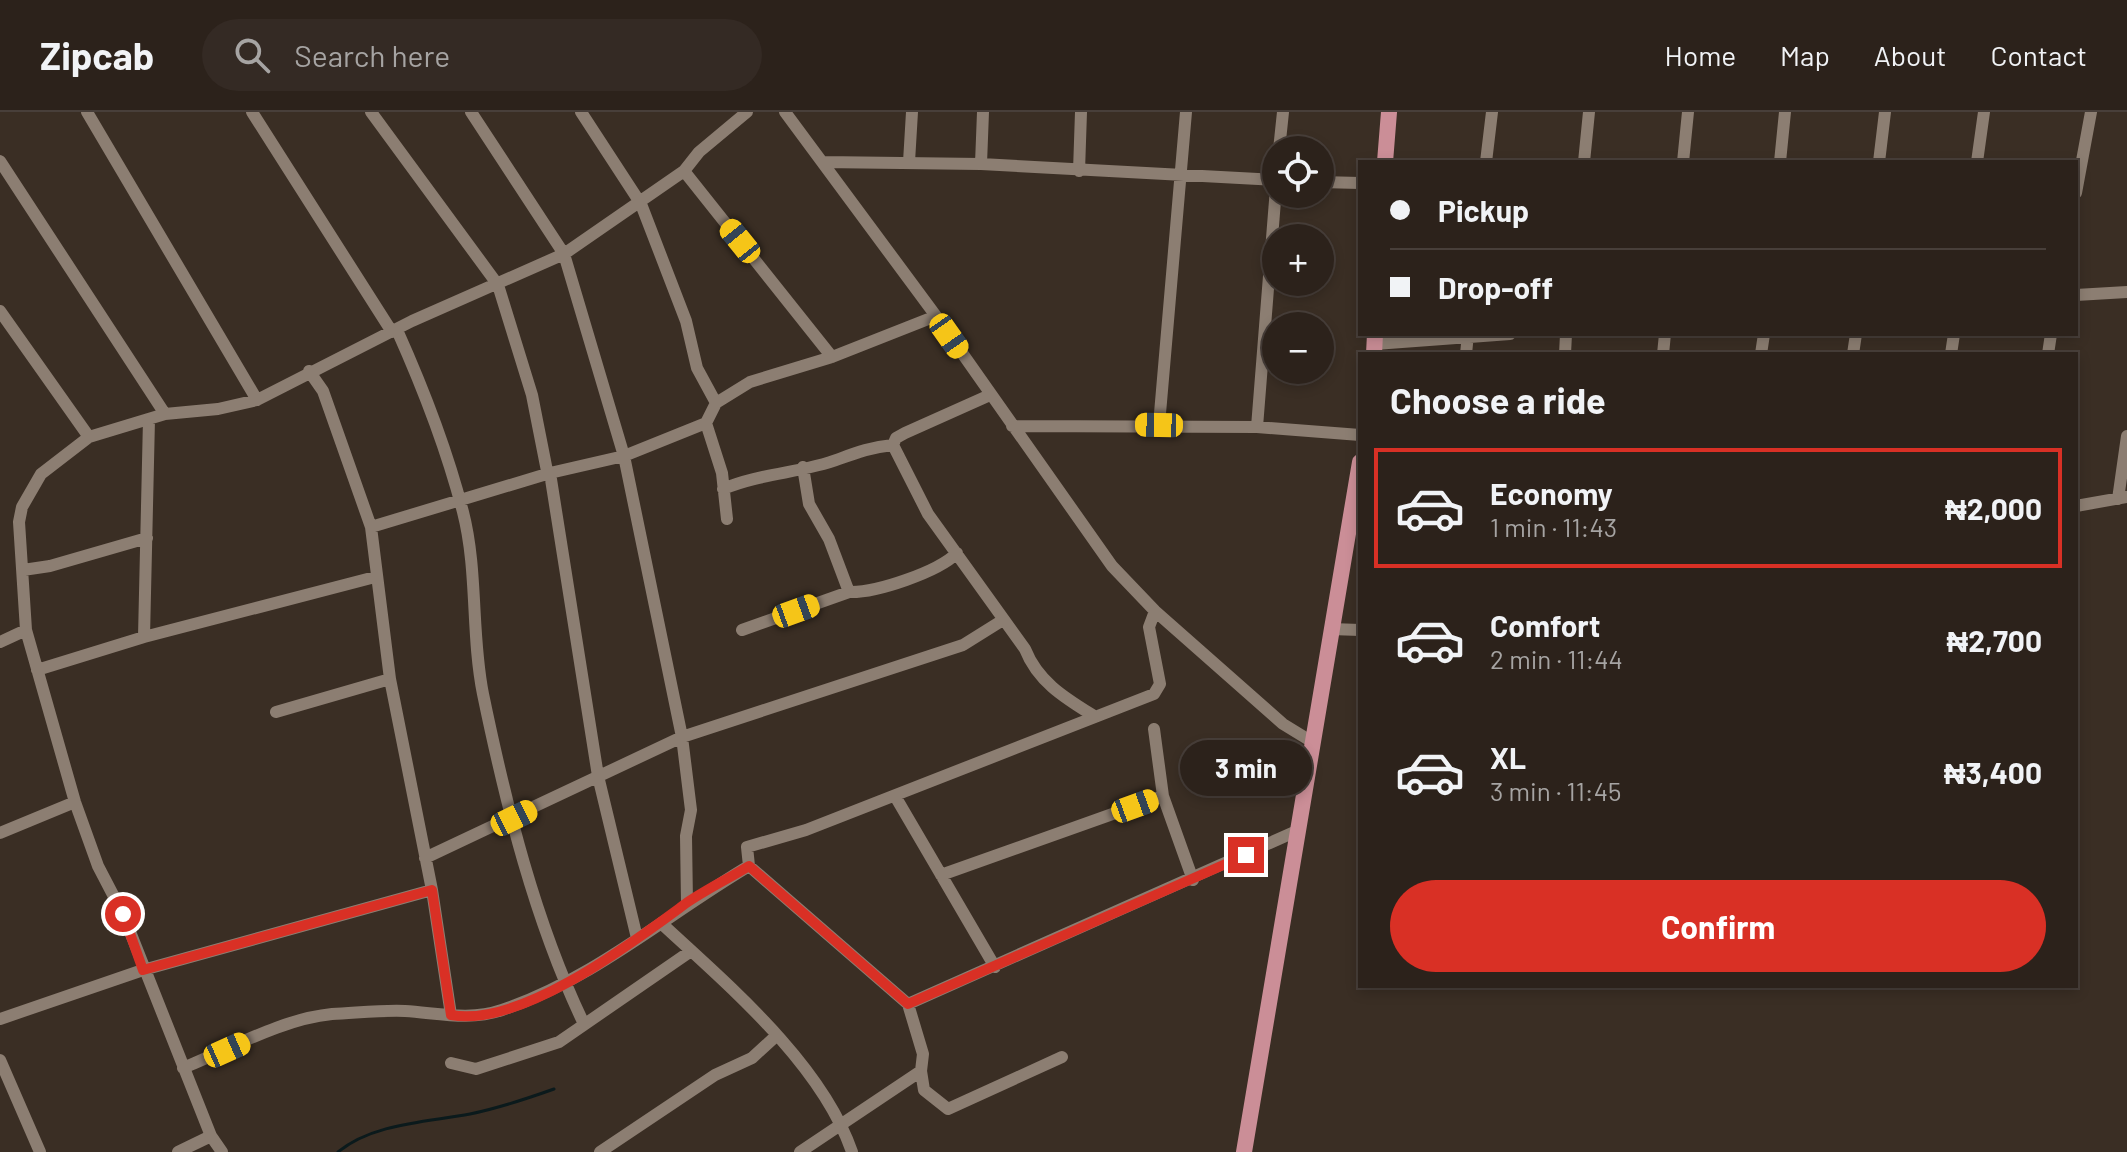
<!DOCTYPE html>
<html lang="en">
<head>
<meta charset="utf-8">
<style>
  :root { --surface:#2c221b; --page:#342a24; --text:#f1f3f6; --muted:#a6a4a3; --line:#483f3a; --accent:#d93025 }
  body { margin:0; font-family:Barlow,sans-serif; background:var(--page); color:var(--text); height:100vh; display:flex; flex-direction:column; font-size:30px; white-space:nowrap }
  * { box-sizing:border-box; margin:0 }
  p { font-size:26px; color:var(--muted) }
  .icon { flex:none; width:44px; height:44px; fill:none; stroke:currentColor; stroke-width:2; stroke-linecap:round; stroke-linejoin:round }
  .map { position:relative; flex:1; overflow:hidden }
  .panel { position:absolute; left:1358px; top:240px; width:720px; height:636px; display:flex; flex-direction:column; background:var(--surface); border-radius:0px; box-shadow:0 4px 12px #0003,0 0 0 2px var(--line) }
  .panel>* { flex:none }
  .banner { position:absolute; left:1358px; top:48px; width:720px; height:176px; border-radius:0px; box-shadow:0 4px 12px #0003,0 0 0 2px var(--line); display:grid; align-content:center; height:176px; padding:0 32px; background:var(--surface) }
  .tools { position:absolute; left:1262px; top:24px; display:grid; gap:16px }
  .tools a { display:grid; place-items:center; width:72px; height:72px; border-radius:50%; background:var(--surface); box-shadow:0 4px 12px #0003,0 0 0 2px var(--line); font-size:40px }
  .end { position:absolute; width:36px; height:36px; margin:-18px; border:10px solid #d93025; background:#fff; box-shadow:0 0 0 4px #fff }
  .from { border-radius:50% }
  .bubble { position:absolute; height:56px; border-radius:28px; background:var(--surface); box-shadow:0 4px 12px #0003,0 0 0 2px var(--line); font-size:26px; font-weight:700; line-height:56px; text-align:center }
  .car { position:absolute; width:24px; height:48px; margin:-24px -12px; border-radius:10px; box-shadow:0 0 6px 2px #0007; background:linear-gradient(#f5c518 24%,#345 0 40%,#f5c518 0 76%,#345 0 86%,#f5c518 0) }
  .banner b { display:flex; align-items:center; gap:28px; height:76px; font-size:30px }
  .banner b+b { border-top:2px solid var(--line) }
  .banner i { width:20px; height:20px; background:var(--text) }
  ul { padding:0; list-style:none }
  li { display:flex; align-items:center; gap:24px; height:120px; margin:0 16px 12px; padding:0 16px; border:4px solid transparent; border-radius:0px }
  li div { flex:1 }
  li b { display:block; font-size:30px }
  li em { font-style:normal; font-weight:700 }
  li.on { border-color:var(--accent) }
  li>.icon { width:72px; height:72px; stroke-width:1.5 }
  h2 { padding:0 32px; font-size:36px; line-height:96px }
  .action { display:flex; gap:16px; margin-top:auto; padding:16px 32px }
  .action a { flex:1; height:92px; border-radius:48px; background:var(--accent); color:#fff; font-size:32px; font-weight:700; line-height:92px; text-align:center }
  header { display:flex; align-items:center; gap:48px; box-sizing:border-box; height:112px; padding:0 40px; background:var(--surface); border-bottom:2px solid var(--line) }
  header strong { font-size:38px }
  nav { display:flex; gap:44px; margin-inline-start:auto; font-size:28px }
  .search { width:560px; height:72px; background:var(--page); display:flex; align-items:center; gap:20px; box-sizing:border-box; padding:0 28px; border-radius:44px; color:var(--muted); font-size:30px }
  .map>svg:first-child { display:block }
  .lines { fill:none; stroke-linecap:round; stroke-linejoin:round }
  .stream { stroke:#0b1a1c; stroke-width:3 }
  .minor { stroke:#8c7e72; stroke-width:12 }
  .major { stroke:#cb8e97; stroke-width:16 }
  .route { stroke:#d93025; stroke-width:10 }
</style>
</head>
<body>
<header>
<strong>Zipcab</strong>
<div class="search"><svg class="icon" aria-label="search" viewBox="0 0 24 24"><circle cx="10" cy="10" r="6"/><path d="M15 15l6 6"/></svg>Search here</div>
<nav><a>Home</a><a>Map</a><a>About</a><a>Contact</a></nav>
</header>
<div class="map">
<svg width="2127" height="1040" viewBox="0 0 2127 1040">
  <rect width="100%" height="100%" fill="#3a2e24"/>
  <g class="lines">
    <path class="stream" d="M338,1040C373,1011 428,1010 470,1002C499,996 526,987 554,977"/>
    <path class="minor" d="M87,0L257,288
      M252,0L392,220
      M371,0L498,173L532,283L548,364
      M471,0L564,142L624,344L682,625L691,698L686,724L687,791
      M581,0L641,92L686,209L697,256L716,291
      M785,0L936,204L1112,454L1155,499L1283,612L1314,631
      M1279,38L1283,0
      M0,49L165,302
      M822,50L981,52L1276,68
      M909,50L912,0
      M1486,50L1492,0
      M1584,50L1589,0
      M1683,50L1688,0
      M1780,50L1785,0
      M1879,50L1885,0
      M1977,50L1984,0
      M981,52L983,0
      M684,59L832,245
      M1079,59L1081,0
      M1320,70L1360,71
      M2076,81L2091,0
      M2076,183L2127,180
      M0,199L89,325
      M397,218C423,276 447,338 463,400C478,458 471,523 483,582C506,693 535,810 584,912
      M1375,232L1510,222
      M1466,242L1468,222
      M1565,242L1566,222
      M1663,242L1665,222
      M1761,242L1764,222
      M1853,242L1856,222
      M1951,242L1954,222
      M2048,242L2051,222
      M309,259L323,279L371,415L390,567L432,778L451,903
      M706,311L722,361L727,407
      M1159,313L1186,0
      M1012,314L1257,315L1360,323
      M1257,315L1276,76
      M893,333L928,402L1025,537C1038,570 1065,586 1094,604
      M803,355L809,392L829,427L849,480
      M550,361L598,664L637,826
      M723,377C761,361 802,361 839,347C858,340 872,335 893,333L896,326L905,321L990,283
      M2118,387L2127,324
      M2076,394L2127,385
      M371,415L550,361L624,344L706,311L716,291L750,270L832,245L936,204
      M23,458L50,454L147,426
      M1331,517L1360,518
      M742,518L849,480C876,481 938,460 957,441
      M144,525L149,307
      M0,530L26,518
      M37,558L144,525L375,465
      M276,600L390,567
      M1154,617L1163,684L1193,768
      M895,684L995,855
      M0,721L75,690
      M425,746L682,625L963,533L1003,508
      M941,763L1163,684
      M661,811C728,873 822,952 852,1040
      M908,892L1299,718
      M0,907L143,858L432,778
      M0,948L40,1040
      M451,951L476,957L559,930L691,839
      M183,956C230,937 281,907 332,902C356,901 381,898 405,899C438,901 470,909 502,898C594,867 666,803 749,754
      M921,959L924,978L948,997L1062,945
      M211,1024L222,1040
      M178,1040L211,1024L123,802L98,754L75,690L26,518L19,410L22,395L41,362L89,325L165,302L218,297L257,288L412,209L564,142L684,59L699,40L747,0
      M600,1040L715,963L752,946L777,923
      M800,1040L921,959L923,942L908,892L749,754L747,735L806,718L1154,582L1160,572L1149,515L1155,499"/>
    <path class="major" d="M1385,50L1389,0
      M1374,242L1375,222
      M1244,1040L1360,350"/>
  </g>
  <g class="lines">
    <path class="route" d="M123,802L143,858L432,778L451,903C520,916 632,831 685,792C705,778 728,767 749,754L908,892L1246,743"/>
  </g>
</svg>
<div class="tools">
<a><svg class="icon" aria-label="locate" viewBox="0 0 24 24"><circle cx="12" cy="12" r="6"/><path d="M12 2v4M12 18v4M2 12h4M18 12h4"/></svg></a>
<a>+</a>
<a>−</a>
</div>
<i class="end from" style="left:123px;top:802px"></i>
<i class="end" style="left:1246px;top:743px"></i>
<div class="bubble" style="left:1180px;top:628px;width:132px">3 min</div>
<i class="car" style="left:740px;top:129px;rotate:321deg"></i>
<i class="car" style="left:949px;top:224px;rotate:145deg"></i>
<i class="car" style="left:1159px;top:313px;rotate:271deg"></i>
<i class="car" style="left:796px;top:499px;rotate:70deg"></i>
<i class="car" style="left:1135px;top:694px;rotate:70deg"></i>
<i class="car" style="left:514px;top:706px;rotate:64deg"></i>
<i class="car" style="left:227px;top:938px;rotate:66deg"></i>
<div class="banner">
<b><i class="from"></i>Pickup</b>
<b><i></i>Drop-off</b>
</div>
<section class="panel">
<h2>Choose a ride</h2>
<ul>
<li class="on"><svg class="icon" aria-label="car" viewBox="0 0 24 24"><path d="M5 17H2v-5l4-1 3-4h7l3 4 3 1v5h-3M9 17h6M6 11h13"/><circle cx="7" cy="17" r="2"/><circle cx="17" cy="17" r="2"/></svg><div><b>Economy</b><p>1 min · 11:43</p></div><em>₦2,000</em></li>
<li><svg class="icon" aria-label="car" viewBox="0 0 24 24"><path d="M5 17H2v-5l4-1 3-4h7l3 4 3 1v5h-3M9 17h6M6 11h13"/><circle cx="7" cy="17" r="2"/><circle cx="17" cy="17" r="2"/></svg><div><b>Comfort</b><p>2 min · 11:44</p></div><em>₦2,700</em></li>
<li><svg class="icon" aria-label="car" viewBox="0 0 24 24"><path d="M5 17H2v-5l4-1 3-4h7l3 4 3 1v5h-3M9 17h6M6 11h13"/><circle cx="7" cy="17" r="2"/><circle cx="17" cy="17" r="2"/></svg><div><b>XL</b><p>3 min · 11:45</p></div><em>₦3,400</em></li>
</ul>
<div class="action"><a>Confirm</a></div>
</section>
</div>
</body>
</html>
